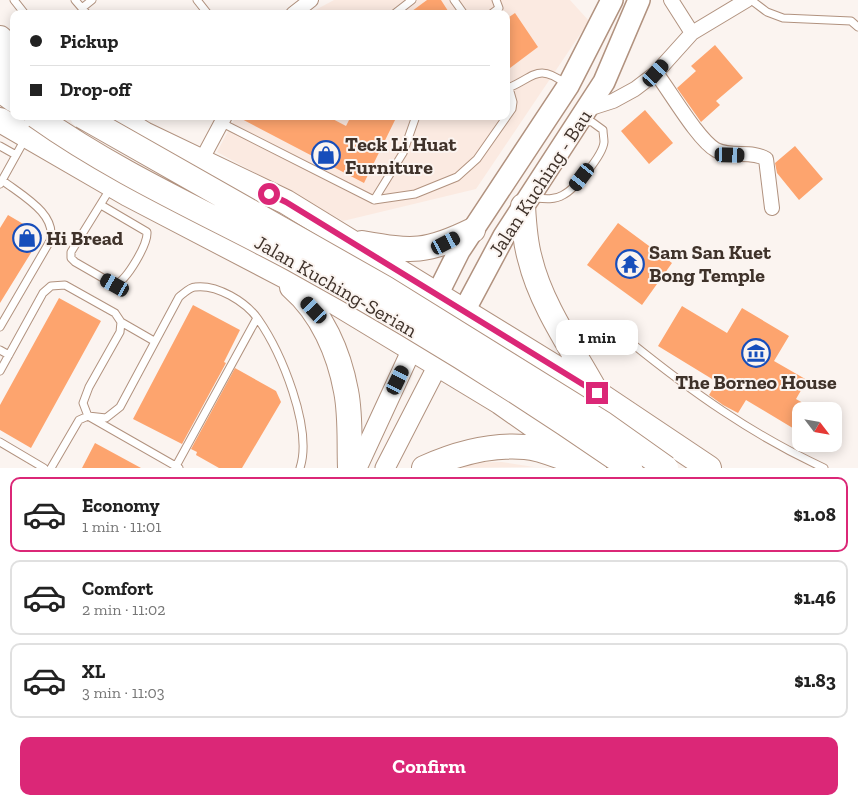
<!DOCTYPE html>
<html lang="en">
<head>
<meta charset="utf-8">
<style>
  :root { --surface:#fff; --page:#f6f6f6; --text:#222; --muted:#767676; --line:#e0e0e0; --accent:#db2777 }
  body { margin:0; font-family:"Zilla Slab",serif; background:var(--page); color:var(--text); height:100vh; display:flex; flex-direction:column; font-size:19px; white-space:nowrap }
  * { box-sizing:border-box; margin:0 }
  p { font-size:16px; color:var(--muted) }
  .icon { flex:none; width:28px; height:28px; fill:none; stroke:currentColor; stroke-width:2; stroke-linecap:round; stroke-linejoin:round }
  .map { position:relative; height:468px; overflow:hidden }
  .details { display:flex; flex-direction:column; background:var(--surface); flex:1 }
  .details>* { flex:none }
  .guide { position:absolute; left:10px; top:10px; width:500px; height:110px; border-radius:10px; box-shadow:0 2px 12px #0003; display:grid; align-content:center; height:110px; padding:0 20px; background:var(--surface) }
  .needle { width:32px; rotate:121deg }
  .fabs { position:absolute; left:792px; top:402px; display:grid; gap:10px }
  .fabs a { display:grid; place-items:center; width:50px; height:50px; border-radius:10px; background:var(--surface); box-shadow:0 2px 12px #0003; font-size:25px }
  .end { position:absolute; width:22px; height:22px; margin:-11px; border:6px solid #db2777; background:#fff; box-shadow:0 0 0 2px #fff }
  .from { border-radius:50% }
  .bubble { position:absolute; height:35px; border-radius:10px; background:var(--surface); box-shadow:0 2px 12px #0003; font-size:16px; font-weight:700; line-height:35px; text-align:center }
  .car { position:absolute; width:15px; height:30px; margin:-15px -8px; border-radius:6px; box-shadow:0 0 4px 1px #0007; background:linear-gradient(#222 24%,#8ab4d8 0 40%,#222 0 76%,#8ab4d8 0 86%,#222 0) }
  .guide b { display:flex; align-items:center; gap:18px; height:48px; font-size:19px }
  .guide b+b { border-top:1px solid var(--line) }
  .guide i { width:12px; height:12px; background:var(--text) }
  ul { padding:9px 0 0; list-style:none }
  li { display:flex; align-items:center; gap:15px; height:75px; margin:0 10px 8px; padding:0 10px; border:2px solid var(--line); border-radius:10px }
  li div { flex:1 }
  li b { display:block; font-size:19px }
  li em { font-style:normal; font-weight:700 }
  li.current { border-color:var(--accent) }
  li>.icon { width:45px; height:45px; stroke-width:1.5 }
  .action { display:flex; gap:10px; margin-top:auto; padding:10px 20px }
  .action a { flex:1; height:58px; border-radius:10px; background:var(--accent); color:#fff; font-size:20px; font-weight:700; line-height:58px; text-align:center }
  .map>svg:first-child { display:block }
  .built { fill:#fbeae1 }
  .building { fill:#fda46e }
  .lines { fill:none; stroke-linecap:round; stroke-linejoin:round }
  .lane-casing { stroke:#b1927f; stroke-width:9 }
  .street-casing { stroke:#b1927f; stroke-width:16 }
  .secondary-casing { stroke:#b1927f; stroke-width:21 }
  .primary-casing { stroke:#b1927f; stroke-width:24 }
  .highway-casing { stroke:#b1927f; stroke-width:26 }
  .lane { stroke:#fff; stroke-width:7 }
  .street { stroke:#fff; stroke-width:14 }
  .secondary { stroke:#fff; stroke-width:19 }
  .primary { stroke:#fff; stroke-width:21 }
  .highway { stroke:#fff; stroke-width:24 }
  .highway-bridge-casing { stroke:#b1927f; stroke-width:26; stroke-linecap:butt }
  .highway-bridge { stroke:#fff; stroke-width:24 }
  .route { stroke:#db2777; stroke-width:6 }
  .labels { text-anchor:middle; stroke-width:4; stroke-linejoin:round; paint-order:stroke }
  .poi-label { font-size:20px; font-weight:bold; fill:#3f322a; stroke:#fbf4f0; text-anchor:start }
  .street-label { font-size:20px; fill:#3f322a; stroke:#fbf4f0 }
</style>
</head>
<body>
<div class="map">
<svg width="858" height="468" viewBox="0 0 858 468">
  <rect width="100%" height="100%" fill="#fbf4f0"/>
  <path class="built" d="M334,0H570L589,21L476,189L343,221L217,152L236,116H506V14H308Z
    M502,462L534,467L449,468L455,463Z"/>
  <path class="building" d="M427,0H441L450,14H408Z
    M515,13L538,47L506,71V19Z
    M715,45L743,78L716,101L720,105L701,122L677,88L696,71L691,66Z
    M645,110L673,143L649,164L621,131Z
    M236,116H327L346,126L351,116H397L364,183Z
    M795,146L823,179L799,200L777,173L775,163Z
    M8,215L42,235L0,303V228Z
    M618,223L672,263L642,305L587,265Z
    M59,298L101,321L31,448L0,430V405Z
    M193,305L240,330L224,362L226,363L182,444L133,419Z
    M682,306L727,333L742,308L789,336L774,361L807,380L796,399L817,411H801V433L746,400L738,413L723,405L709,395L717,382L658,346Z
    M235,368L276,391L281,402L242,468H219L196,455L197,452L191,449Z
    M95,443L141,468H82Z"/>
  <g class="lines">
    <defs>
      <path id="lane" d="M14,0L25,14
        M75,0L87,14
        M197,0L208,14
        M454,0L464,14
        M751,0L767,12L783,18L851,21L858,27
        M82,8L92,0
        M394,14L412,0
        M491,14L499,8L496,0
        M506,89C534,78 537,62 566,84
        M222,123L374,200L415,194L457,177L477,159L512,109L513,102L509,88
        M0,146L16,155
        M0,184L25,139
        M534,196L536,198C545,199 555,200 563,195C575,189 603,155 604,142C604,138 603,134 603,130L592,122L583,121
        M374,200L403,153L416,116
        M101,205L147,232C148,244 127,280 115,285L75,262L71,258V252L110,189
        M121,322L154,341
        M0,327L50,241C58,214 21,195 2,180
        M629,341C692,392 751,434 824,468
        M0,350L9,355
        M0,371L43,293L51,286L65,285L115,313L121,322L120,332L89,387L83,403L88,416L179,468
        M0,442L44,468
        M176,466L257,318
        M51,468L79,420L88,416L106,418L120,407L179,297C184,293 190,287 195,287C217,284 246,302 258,319C281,352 313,428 300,468"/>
      <path id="street" d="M671,0L692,33
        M293,14L311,0
        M656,73C670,91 698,140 716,150C732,158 752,150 766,159L772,208
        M588,109L613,101L635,89L656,73L692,33L747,0
        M201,161L225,116"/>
      <path id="secondary" d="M357,468L412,349
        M385,468L438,365"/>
      <path id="primary" d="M430,309L459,251L568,86L612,0
        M456,326L504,236L604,82L639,0"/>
      <path id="highway" d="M0,38L14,51
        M0,63L14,74
        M0,90L14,100
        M115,116L144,134L286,202L597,393L709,468
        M0,120L128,194L333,301L500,402L594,468
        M523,206C524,224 525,242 530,259C541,305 573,350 595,390
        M362,243C413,252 426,253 473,230
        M292,287C322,313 339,353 346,391C351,416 349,442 350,468
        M424,468C455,454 490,444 525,447C540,448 555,455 569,460"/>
    </defs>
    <use href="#lane" class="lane-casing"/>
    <use href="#street" class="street-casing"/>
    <use href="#secondary" class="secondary-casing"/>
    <use href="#primary" class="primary-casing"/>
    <use href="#highway" class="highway-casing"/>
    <use href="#lane" class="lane"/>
    <use href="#street" class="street"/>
    <use href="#secondary" class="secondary"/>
    <use href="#primary" class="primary"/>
    <use href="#highway" class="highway"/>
    <defs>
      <path id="highway-bridge" d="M36,116C116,173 207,213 293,259C408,322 522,393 630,468
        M82,116L385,288L604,424L666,468"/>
    </defs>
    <use href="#highway-bridge" class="highway-bridge-casing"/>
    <use href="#highway-bridge" class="highway-bridge"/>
  </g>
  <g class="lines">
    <path class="route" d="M269,194L286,202L597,393"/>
  </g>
  <defs>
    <symbol id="shop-ring" viewBox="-11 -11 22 22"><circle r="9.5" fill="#fbf4f0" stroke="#174ebb" stroke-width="1.5"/><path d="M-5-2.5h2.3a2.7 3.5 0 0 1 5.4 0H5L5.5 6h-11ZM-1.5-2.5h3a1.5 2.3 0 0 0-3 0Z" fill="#174ebb"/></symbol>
    <symbol id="temple-ring" viewBox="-11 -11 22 22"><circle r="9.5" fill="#fbf4f0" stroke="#174ebb" stroke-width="1.5"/><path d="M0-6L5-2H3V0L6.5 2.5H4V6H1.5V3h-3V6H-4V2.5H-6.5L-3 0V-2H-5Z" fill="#174ebb"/></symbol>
    <symbol id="museum-ring" viewBox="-11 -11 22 22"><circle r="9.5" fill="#fbf4f0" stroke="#174ebb" stroke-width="1.5"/><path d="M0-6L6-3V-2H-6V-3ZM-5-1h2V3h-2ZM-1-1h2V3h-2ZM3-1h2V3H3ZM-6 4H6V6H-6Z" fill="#174ebb"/></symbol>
  </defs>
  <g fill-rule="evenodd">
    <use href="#shop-ring" x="310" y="139" width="32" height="32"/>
    <use href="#shop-ring" x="11" y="222" width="32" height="32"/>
    <use href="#temple-ring" x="614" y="248" width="32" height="32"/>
    <use href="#museum-ring" x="740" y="337" width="32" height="32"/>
  </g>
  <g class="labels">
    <g class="poi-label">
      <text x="345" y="151">Teck Li Huat<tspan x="345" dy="23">Furniture</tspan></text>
      <text x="46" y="245">Hi Bread</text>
      <text x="649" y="259">Sam San Kuet<tspan x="649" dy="23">Bong Temple</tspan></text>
      <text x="756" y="389" text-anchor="middle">The Borneo House</text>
    </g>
    <g class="street-label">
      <text transform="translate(540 183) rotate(-57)" y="7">Jalan Kuching - Bau</text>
      <text transform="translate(336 286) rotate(30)" y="7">Jalan Kuching-Serian</text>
    </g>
  </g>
</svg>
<div class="fabs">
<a><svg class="needle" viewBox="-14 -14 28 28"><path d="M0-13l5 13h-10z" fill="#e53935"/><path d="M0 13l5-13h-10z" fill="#767676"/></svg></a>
</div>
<i class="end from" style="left:269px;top:194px"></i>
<i class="end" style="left:597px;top:393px"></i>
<div class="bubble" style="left:556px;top:320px;width:82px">1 min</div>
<i class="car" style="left:656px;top:73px;rotate:42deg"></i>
<i class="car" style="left:730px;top:155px;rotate:92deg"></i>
<i class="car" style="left:582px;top:177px;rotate:217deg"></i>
<i class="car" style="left:446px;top:243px;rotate:63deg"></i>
<i class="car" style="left:115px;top:285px;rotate:299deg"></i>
<i class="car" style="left:314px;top:310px;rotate:317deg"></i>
<i class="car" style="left:398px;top:380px;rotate:26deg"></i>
<div class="guide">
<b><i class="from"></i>Pickup</b>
<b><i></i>Drop-off</b>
</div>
</div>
<section class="details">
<ul>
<li class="current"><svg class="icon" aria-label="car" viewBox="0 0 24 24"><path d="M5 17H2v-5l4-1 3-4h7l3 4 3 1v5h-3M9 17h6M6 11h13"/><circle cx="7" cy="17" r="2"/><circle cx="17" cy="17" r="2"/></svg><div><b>Economy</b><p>1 min · 11:01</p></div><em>$1.08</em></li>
<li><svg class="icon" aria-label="car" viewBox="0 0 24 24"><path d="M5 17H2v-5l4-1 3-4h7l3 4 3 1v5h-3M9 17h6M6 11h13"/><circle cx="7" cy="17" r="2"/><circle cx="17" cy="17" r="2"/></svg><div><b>Comfort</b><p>2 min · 11:02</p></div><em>$1.46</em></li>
<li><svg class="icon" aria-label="car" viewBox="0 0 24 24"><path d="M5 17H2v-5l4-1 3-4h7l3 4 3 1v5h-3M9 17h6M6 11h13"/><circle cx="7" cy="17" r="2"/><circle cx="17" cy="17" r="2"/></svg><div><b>XL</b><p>3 min · 11:03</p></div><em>$1.83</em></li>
</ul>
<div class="action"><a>Confirm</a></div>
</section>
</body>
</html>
